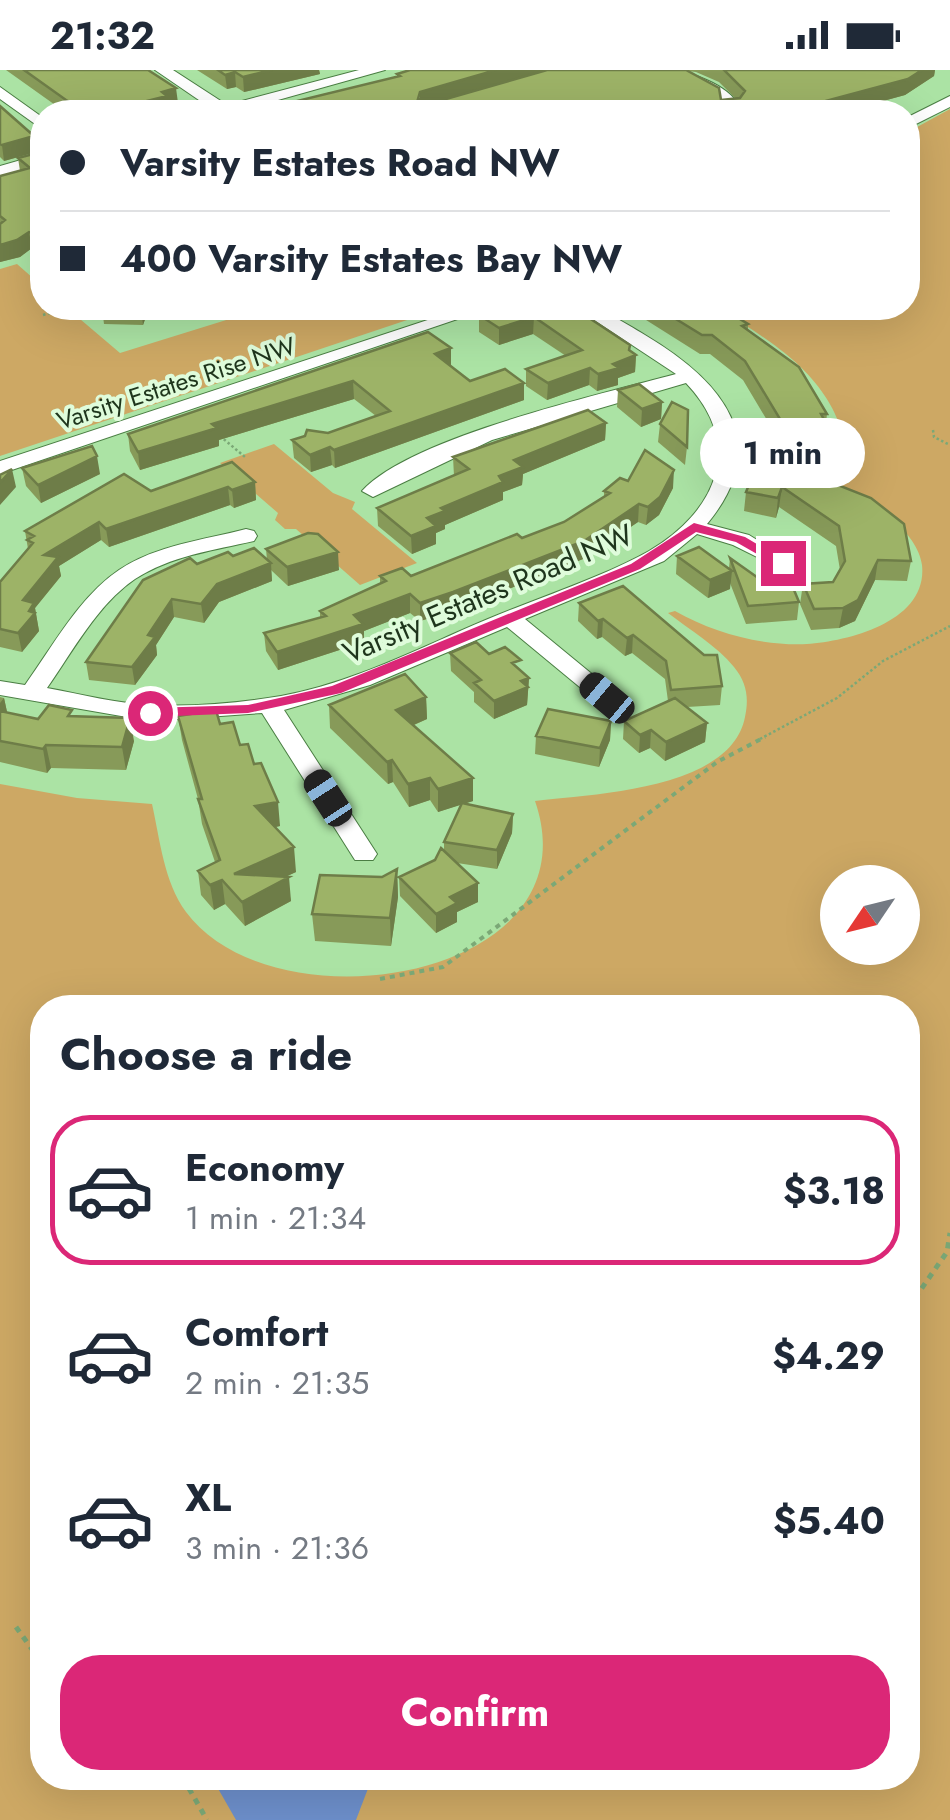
<!DOCTYPE html>
<html lang="en">
<head>
<meta charset="utf-8">
<style>
  :root { --surface:#fff; --page:#f6f6f7; --text:#1f2937; --muted:#747a83; --line:#e0e1e3; --accent:#db2777 }
  body { margin:0; font-family:Jost,sans-serif; background:var(--page); color:var(--text); height:100vh; display:flex; flex-direction:column; font-size:38px; white-space:nowrap }
  * { box-sizing:border-box; margin:0 }
  p { font-size:32px; color:var(--muted) }
  .icon { flex:none; width:55px; height:55px; fill:none; stroke:currentColor; stroke-width:2; stroke-linecap:round; stroke-linejoin:round }
  .map { position:relative; flex:1; overflow:hidden }
  .details { position:absolute; left:30px; top:925px; width:890px; height:795px; display:flex; flex-direction:column; background:var(--surface); border-radius:40px; box-shadow:0 10px 40px #0002 }
  .details>* { flex:none }
  .hud { position:absolute; left:30px; top:30px; width:890px; height:220px; border-radius:40px; box-shadow:0 10px 40px #0002; display:grid; align-content:center; height:220px; padding:0 30px; background:var(--surface) }
  .needle { width:65px; rotate:235deg }
  .fabs { position:absolute; left:820px; top:795px; display:grid; gap:20px }
  .fabs a { display:grid; place-items:center; width:100px; height:100px; border-radius:50%; background:var(--surface); box-shadow:0 10px 40px #0002; font-size:50px }
  .end { position:absolute; width:45px; height:45px; margin:-22px; border:12px solid #db2777; background:#fff; box-shadow:0 0 0 5px #fff }
  .from { border-radius:50% }
  .bubble { position:absolute; height:70px; border-radius:35px; background:var(--surface); box-shadow:0 10px 40px #0002; font-size:32px; font-weight:700; line-height:70px; text-align:center }
  .car { position:absolute; width:30px; height:60px; margin:-30px -15px; border-radius:12px; box-shadow:0 0 8px 2px #0007; background:linear-gradient(#222 24%,#8ab4d8 0 40%,#222 0 76%,#8ab4d8 0 86%,#222 0) }
  .hud b { display:flex; align-items:center; gap:35px; height:95px; font-size:38px }
  .hud b+b { border-top:2px solid var(--line) }
  .hud i { width:25px; height:25px; background:var(--text) }
  ul { padding:0; list-style:none }
  li { display:flex; align-items:center; gap:30px; height:150px; margin:0 20px 15px; padding:0 10px; border:5px solid transparent; border-radius:40px }
  li div { flex:1 }
  li b { display:block; font-size:38px }
  li em { font-style:normal; font-weight:700 }
  li.active { border-color:var(--accent) }
  li>.icon { width:90px; height:90px; stroke-width:1.5 }
  h2 { padding:0 30px; font-size:45px; line-height:120px }
  .action { display:flex; gap:20px; margin-top:auto; padding:20px 30px }
  .action a { flex:1; height:115px; border-radius:40px; background:var(--accent); color:#fff; font-size:40px; font-weight:700; line-height:115px; text-align:center }
  .status { display:flex; justify-content:space-between; align-items:center; height:70px; padding:0 50px; background:var(--surface); direction:ltr }
  .status svg { height:28px; fill:currentColor }
  .map>svg:first-child { display:block }
  .green { fill:#cda864; fill-rule:evenodd }
  .water { fill:#6d8fcb }
  .lines { fill:none; stroke-linecap:round; stroke-linejoin:round }
  .minor-casing { stroke:#4a7e43; stroke-width:2 }
  .path-far2 { stroke:#7ba876; stroke-width:2.5; stroke-dasharray:2.5 2.5; stroke-linecap:butt }
  .path-far1 { stroke:#7ba876; stroke-width:4; stroke-dasharray:5 5; stroke-linecap:butt }
  .path { stroke:#7ba876; stroke-width:5; stroke-dasharray:6 6; stroke-linecap:butt }
  .minor { fill:#fff; fill-rule:evenodd }
  .wall { fill:#879a59; fill-rule:evenodd }
  .shaded-wall { fill:#6e7d48 }
  .building { fill:#9db367; stroke:#6e7d48; stroke-width:2.5 }
  .route { fill:#db2777 }
  .labels { text-anchor:middle; stroke-width:8; stroke-linejoin:round; paint-order:stroke }
  .far-street-label { font-size:25px; fill:#1e351c; stroke:#dffcdb }
  .street-label { font-size:30px; fill:#1e351c; stroke:#dffcdb }
</style>
</head>
<body>
<div class="status"><b>21:32</b><svg viewBox="0 0 49 12"><path d="M0 12V9h3v3zM5 12V6h3v6zM10 12V3h3v9zM15 12V0h3v12zM26 1h20v11H26zM47 4h2v5h-2z"/></svg></div>
<div class="map">
<svg width="950" height="1750" viewBox="0 0 950 1750">
  <rect width="100%" height="100%" fill="#abe3a4"/>
  <path class="green" d="M950,39V1750H0V714L77,728L152,734C160,770 164,812 186,842C274,961 597,910 535,731C593,724 731,720 745,647C749,628 747,613 734,597C717,576 690,560 668,543L675,541C714,563 761,576 807,574C850,571 928,551 922,495C920,479 907,461 893,451C874,437 846,428 824,418L831,411L849,413C850,321 789,281 717,238H908V62ZM838,812H902V878H838ZM42,938H908V1708H42Z
    M17,194L42,216V238H67L120,283L265,238H443L0,386V199Z
    M274,374L333,423L355,432L352,439L417,493L360,515L296,459H285L275,450L278,443L220,393Z"/>
  <path class="water" d="M212,1708H372L356,1750H236Z"/>
  <g class="lines">
    <defs>
      <path id="minor" d="M155,0H173L227,35L359,0H385L235,42H210L212,39Z
        M663,0C688,0 728,14 740,37L736,42H720L722,32Z
        M0,17L42,47V59L0,29Z
        M950,26V37L908,58V47Z
        M42,84V94L0,106V96Z
        M464,238H490L0,404V391Z
        M576,238C602,236 622,252 645,265C722,311 775,372 707,454L749,465L794,493L783,500L733,475L697,464L664,491L525,549L615,623L619,628L615,633H599L507,557L370,615L284,640L377,784L373,790H355L262,643L150,651L0,625V611L25,615C53,576 79,527 119,500C156,475 204,470 246,459L254,461L257,466L254,471C214,480 170,486 135,509C97,535 73,581 47,618C81,624 118,634 152,635C195,637 239,633 281,626C353,613 421,577 488,549C538,528 603,507 649,481C717,441 745,375 686,313L492,370L373,427L362,421C411,367 602,324 676,304Z"/>
    </defs>
    <use href="#minor" class="minor-casing"/>
    <path class="path-far2" d="M43,245L68,238
      M933,360L934,367L950,375
      M220,366L245,387
      M760,669L837,628L883,591L950,556"/>
    <path class="path-far1" d="M380,909L443,897L717,692L765,667"/>
    <path class="path" d="M908,1238L947,1182L950,1163
      M16,1557L42,1593
      M183,1708L207,1750"/>
    <use href="#minor" class="minor"/>
  </g>
  <path class="wall" d="M6,0H148L178,33L169,36V41L163,42H65Z
    M197,0H319L320,4L244,22L236,17L227,19Z
    M410,0H935L934,6L905,25L851,40L397,6V4ZM688,1L696,2L719,12L735,28L721,30Z
    M0,36L34,66L36,82L4,91L0,87Z
    M42,76V182L32,178L20,187L0,192V106L20,101L18,88L41,82Z
    M102,238H149L143,255L104,254Z
    M574,238L636,285L635,302L618,308V315L597,321L589,315L547,330L526,316V299L566,286L533,264L499,275L479,262V245Z
    M627,238H705L748,254V260L827,344L820,408L911,491L907,511L875,510L855,551L839,558L811,560L800,534L803,514L833,512L840,500L836,476L779,437L776,448L744,441L746,422L759,406L776,394L780,372L743,310L710,284H700Z
    M428,262L451,296L470,311L524,330L335,398L332,395L311,402L294,388L292,370L328,363L376,346L354,329L219,370V376L140,400L130,381L128,364Z
    M618,320L662,332L661,349L641,357L617,337Z
    M606,353L605,370L523,404L522,415L503,422V430L445,455V459L436,463V474L412,484L378,456L377,438L454,406L453,387Z
    M660,354L687,377L685,395L658,372Z
    M22,398L100,404L41,433L26,416Z
    M628,411L673,418L659,445L646,455L638,452L583,489L454,541L420,551L410,543L364,561V572L278,600L266,581L264,563L320,548V541L380,514V506H411L522,468L564,452L604,427V421Z
    M255,412L256,430L234,438L230,435L109,477L101,470L59,496L61,506L35,538L39,561L22,582L0,577V512L28,479L25,461L151,421Z
    M266,479L339,500L288,516L271,500L272,511L219,532L204,553L174,547L156,575L157,585L135,615L89,610L86,592L197,494L233,486L267,490Z
    M677,486L729,498L730,488L761,510L799,532L797,550L746,554L730,513V519L708,528L676,504Z
    M579,533L722,616L720,635L687,637L707,653L705,672L665,691L650,678L639,683L623,669L624,651L668,631L665,609L632,583L625,586L602,567L597,569L578,551Z
    M450,583L489,584L521,600L529,608L527,635L494,649L474,632V622L451,601Z
    M0,627L4,628L7,642L38,649L74,646L134,671L126,700L51,698L47,703L0,692Z
    M426,627L427,649L414,655L473,731L463,734L513,744L512,763L497,799L457,793L478,813V832L457,842V852L436,863L400,826L399,807L435,790L444,780V772L462,734L438,742L430,730L409,737L393,712L388,714L330,658L329,635Z
    M178,646L220,654L240,675L254,694L280,756L275,757L296,802L285,807L291,831L245,856L225,834L214,840L201,825L198,801L215,792L202,754L198,729L182,670Z
    M611,651L610,670L599,697L535,684L536,666Z
    M397,799L398,827L391,876L315,871L312,844Z"/>
  <path class="shaded-wall" d="M272,0H319L320,4L244,22L243,7Z
    M496,0H550L419,42L420,22Z
    M922,0H935L934,6L905,25L842,42L826,31Z
    M235,2L236,17L227,19L225,5Z
    M176,18L178,33L169,36V41L163,42H103Z
    M34,66L36,82L4,91L2,75Z
    M29,162L32,178L20,187L0,192V175Z
    M141,238H149L143,255Z
    M534,247L533,264L499,275V258Z
    M630,275V288L636,285L635,302L618,308V315L597,321L598,304L613,294Z
    M451,278V296L435,284Z
    M590,298L589,315L547,330L548,313Z
    M353,311L354,329L219,370V376L140,400L138,382L212,354Z
    M524,313V330L335,398L334,380Z
    M662,332L661,349L641,357L642,339Z
    M606,353L605,370L523,404L522,415L503,422V430L445,455V459L436,463V474L412,484L411,466L427,448L441,438L499,406L514,390Z
    M330,377L332,395L311,402L310,385Z
    M97,386L100,404L41,433L38,415Z
    M12,399L16,417L0,435V413Z
    M674,400L673,418L659,445L646,455L648,437Z
    M255,412L256,430L234,438L232,420Z
    M228,417L230,435L109,477L106,459Z
    M782,417L779,437L776,448L778,428Z
    M639,434L638,452L583,489L454,541L420,551V533Z
    M99,452L101,470L59,496L61,506L35,538L39,561L22,582L18,563L23,530L44,485Z
    M338,482L339,500L288,516L287,497Z
    M878,490L875,510L855,551L839,558L843,538Z
    M271,493L272,511L219,532L204,553L201,534L217,514Z
    M732,501L730,519L708,528L710,510Z
    M410,524V543L364,561V572L278,600L277,582L354,545Z
    M172,529L174,547L156,575L157,585L135,615L132,597L148,565Z
    M603,549L602,567L597,569L598,551Z
    M633,565L632,583L625,586L627,568Z
    M529,608L527,635L494,649V631L521,611Z
    M426,627L427,649L397,662L396,640Z
    M4,628L9,651L0,662V633Z
    M130,648L134,671L126,700L122,677Z
    M611,651L610,670L599,697L600,678Z
    M707,653L705,672L665,691L666,672Z
    M651,660L650,678L639,683L640,665Z
    M46,675L51,698L47,703L43,679Z
    M392,690L393,712L388,714L387,692Z
    M430,708V730L409,737L408,714Z
    M473,708V731L438,742V719Z
    M278,732L280,756L258,761L255,736Z
    M513,744L512,763L497,799V780Z
    M294,777L296,802L239,828L234,804Z
    M397,799L398,827L391,876L390,848Z
    M289,807L291,831L245,856L242,832Z
    M222,810L225,834L214,840L210,815Z
    M478,813V832L457,842V852L436,863V844L450,827Z"/>
  <path class="building" d="M24,0H148L176,18L162,22L167,26L103,42H90L66,30Z
    M218,0H272L243,7L235,2L225,5Z
    M410,0H496L420,22L418,29H446L547,0H686L719,18L721,30L740,28L745,21L724,0H922L908,9L826,31L858,42H252L400,6L397,4Z
    M0,36L34,66L2,75L0,74Z
    M42,76V166L29,162L17,170L0,175V154L5,150L0,146V106L30,98L18,88L41,82Z
    M503,238H574L630,275L629,280L636,285L613,294L619,298L598,304L590,298L548,313L526,299L582,280L534,247L499,258L479,245Z
    M658,238H705L709,239L725,240L748,254L742,256L799,297L827,344H821L828,357L820,408L871,428L904,454L911,491L878,490L858,530L843,538L814,539L803,514L833,512L845,491L839,456L782,417L778,428L746,422L753,405L759,406L767,392L776,394L783,354L745,291L712,265H702Z
    M428,262L451,278L435,284L470,311L505,299L524,313L334,380L330,377L310,385L292,370L305,366L307,360L328,363L390,341L353,311L212,354L217,358L138,382L128,364Z
    M639,314L662,332L642,339L618,320Z
    M672,332L688,340L687,377L660,354Z
    M588,340L606,353L514,390L523,397L499,406L503,412L441,438L445,441L427,448L436,456L411,466L377,438L469,399L453,387Z
    M92,376L97,386L38,415L22,398Z
    M645,380L674,400L660,427L648,437L639,434L584,471L453,522L420,533L410,524L354,545L363,554L277,582L264,563L326,546L320,541L386,511L380,506L402,498L411,506L517,464L522,468L564,452L610,423L604,421L620,408L628,411Z
    M232,392L255,412L232,420L228,417L106,459L99,452L44,485L58,487L23,530L34,533L29,541L35,543L18,563L0,559V512L33,473L27,470L34,466L25,461L124,404L151,421Z
    M12,399L0,413V405Z
    M308,463L318,464L338,482L287,497L266,479Z
    M699,477L732,501L710,510L677,486Z
    M254,478L271,493L217,514L201,534L172,529L148,565L155,567L132,597L86,592L143,510L190,488L197,494L228,482L233,486Z
    M730,488L761,510L789,508L799,532L748,536Z
    M623,516L704,585H717L722,616L671,620L666,591L633,565L627,568L603,549L598,551L579,533Z
    M476,572L489,584L505,577L521,590L512,593L529,608L521,611L528,617L494,631L474,613L481,610L450,583Z
    M405,604L426,627L396,640L473,708L438,719L430,708L408,714L392,690L387,692L329,635Z
    M675,628L707,653L666,672L651,660L640,665L624,651Z
    M49,635L72,640L68,646L130,648L122,677L46,675L43,679L0,671V641L38,649Z
    M548,639L611,651L600,678L536,666Z
    M216,640L220,654L233,652L240,675L248,674L254,694L261,693L278,732L255,736L294,777L234,804L289,807L242,832L222,810L210,815L198,801L220,790L198,729H202L178,646Z
    M462,733L513,744L497,780L444,772Z
    M441,778L478,813L450,827L457,833L436,844L399,807L435,790Z
    M397,799L390,848L312,844L320,805L382,807Z"/>
  <path class="route" d="M694,453L745,467L789,493L778,496L736,472L696,462L640,499L341,623L248,643L150,647L143,643L150,638L248,635L332,616L631,494Z"/>
  <g class="labels">
    <g class="far-street-label">
      <text transform="translate(176 313) rotate(-18)" y="9">Varsity Estates Rise NW</text>
    </g>
    <g class="street-label">
      <text transform="translate(488 524) rotate(-23)" y="10">Varsity Estates Road NW</text>
    </g>
  </g>
</svg>
<div class="fabs">
<a><svg class="needle" viewBox="-14 -14 28 28"><path d="M0-13l5 13h-10z" fill="#e53935"/><path d="M0 13l5-13h-10z" fill="#747a83"/></svg></a>
</div>
<i class="end from" style="left:150px;top:643px"></i>
<i class="end" style="left:783px;top:493px"></i>
<div class="bubble" style="left:700px;top:348px;width:165px">1 min</div>
<i class="car" style="left:607px;top:628px;rotate:310deg"></i>
<i class="car" style="left:328px;top:728px;rotate:327deg"></i>
<div class="hud">
<b><i class="from"></i>Varsity Estates Road NW</b>
<b><i></i>400 Varsity Estates Bay NW</b>
</div>
<section class="details">
<h2>Choose a ride</h2>
<ul>
<li class="active"><svg class="icon" aria-label="car" viewBox="0 0 24 24"><path d="M5 17H2v-5l4-1 3-4h7l3 4 3 1v5h-3M9 17h6M6 11h13"/><circle cx="7" cy="17" r="2"/><circle cx="17" cy="17" r="2"/></svg><div><b>Economy</b><p>1 min · 21:34</p></div><em>$3.18</em></li>
<li><svg class="icon" aria-label="car" viewBox="0 0 24 24"><path d="M5 17H2v-5l4-1 3-4h7l3 4 3 1v5h-3M9 17h6M6 11h13"/><circle cx="7" cy="17" r="2"/><circle cx="17" cy="17" r="2"/></svg><div><b>Comfort</b><p>2 min · 21:35</p></div><em>$4.29</em></li>
<li><svg class="icon" aria-label="car" viewBox="0 0 24 24"><path d="M5 17H2v-5l4-1 3-4h7l3 4 3 1v5h-3M9 17h6M6 11h13"/><circle cx="7" cy="17" r="2"/><circle cx="17" cy="17" r="2"/></svg><div><b>XL</b><p>3 min · 21:36</p></div><em>$5.40</em></li>
</ul>
<div class="action"><a>Confirm</a></div>
</section>
</div>
</body>
</html>
